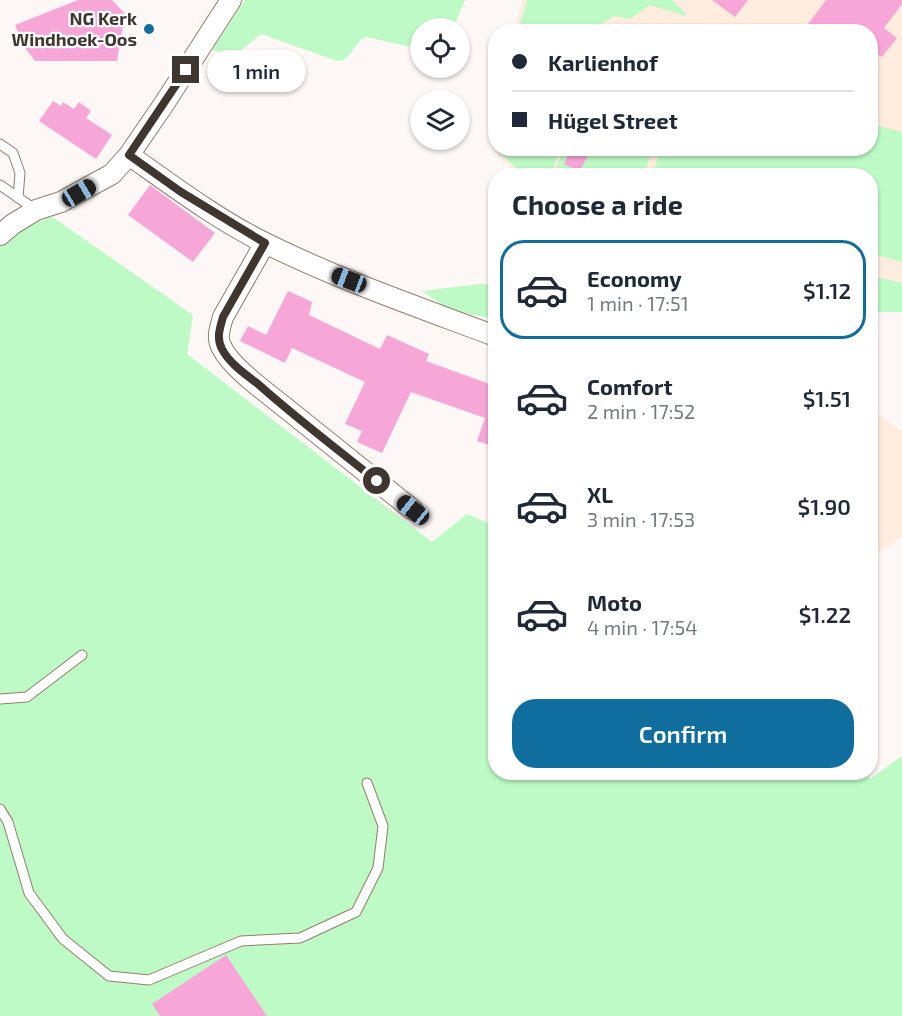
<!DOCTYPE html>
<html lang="en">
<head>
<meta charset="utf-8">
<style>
  :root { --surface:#fff; --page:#f6f6f7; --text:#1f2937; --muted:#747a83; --line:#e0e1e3; --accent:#0f6e9d }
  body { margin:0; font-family:"Exo 2",sans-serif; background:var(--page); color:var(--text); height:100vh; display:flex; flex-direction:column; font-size:22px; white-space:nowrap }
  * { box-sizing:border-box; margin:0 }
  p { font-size:20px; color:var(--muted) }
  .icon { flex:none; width:33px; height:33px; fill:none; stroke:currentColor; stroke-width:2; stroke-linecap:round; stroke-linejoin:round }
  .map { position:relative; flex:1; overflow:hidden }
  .side { position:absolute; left:488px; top:168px; width:390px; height:612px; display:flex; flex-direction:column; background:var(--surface); border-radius:24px; box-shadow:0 2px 4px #0004 }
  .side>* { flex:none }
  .guide { position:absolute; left:488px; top:24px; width:390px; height:132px; border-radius:24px; box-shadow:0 2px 4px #0004; display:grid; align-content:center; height:132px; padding:0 24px; background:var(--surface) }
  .fabs { position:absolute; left:410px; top:18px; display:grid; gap:12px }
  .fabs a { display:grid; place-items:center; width:60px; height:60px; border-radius:50%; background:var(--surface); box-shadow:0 2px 4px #0004; font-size:30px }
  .end { position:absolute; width:27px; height:27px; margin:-14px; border:8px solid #3f362f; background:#fff; box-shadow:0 0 0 3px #fff }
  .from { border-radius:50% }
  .bubble { position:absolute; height:42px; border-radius:21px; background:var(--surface); box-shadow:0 2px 4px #0004; font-size:20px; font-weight:600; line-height:42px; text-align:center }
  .car { position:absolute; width:18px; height:36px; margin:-18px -9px; border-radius:8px; box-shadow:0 0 4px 2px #0007; background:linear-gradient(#222 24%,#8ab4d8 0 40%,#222 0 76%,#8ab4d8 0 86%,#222 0) }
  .guide b { display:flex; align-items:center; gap:21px; height:57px; font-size:22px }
  .guide b+b { border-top:2px solid var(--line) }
  .guide i { width:15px; height:15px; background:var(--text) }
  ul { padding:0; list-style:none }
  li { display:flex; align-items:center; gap:18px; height:99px; margin:0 12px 9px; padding:0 12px; border:3px solid transparent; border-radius:24px }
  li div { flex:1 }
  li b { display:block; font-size:22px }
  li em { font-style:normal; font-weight:600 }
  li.current { border-color:var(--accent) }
  li>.icon { width:54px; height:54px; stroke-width:1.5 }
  h2 { padding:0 24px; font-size:27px; line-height:72px }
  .action { display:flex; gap:12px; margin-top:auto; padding:12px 24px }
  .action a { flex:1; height:69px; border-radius:24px; background:var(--accent); color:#fff; font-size:24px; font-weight:600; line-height:69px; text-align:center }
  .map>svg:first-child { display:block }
  .built { fill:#feecde }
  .green { fill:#bdfac5 }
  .building { fill:#f7a7d7 }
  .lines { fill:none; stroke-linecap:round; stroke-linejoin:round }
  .lane-casing { stroke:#927e6d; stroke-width:11 }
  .street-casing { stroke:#927e6d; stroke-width:22 }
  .lane { stroke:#fff; stroke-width:9 }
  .street { stroke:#fff; stroke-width:20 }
  .route { stroke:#3f362f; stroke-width:8 }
  .poi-dot { fill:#0f6e9d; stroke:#fff; stroke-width:2 }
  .labels { text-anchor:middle; stroke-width:4.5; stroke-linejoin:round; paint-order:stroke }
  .poi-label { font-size:18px; font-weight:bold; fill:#3f362f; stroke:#fff; text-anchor:end }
</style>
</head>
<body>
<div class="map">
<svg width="902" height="1016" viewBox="0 0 902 1016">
  <rect width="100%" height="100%" fill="#fdf8f5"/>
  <path class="built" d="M523,0H902V283L870,275V176L519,175L497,155V148H870V32L514,31Z
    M870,409L902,431V536L870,559Z"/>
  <path class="green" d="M245,0H465L453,28H420V49L366,37C353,42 352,61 337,61L261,34L234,56L212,50Z
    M527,0H672L686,14L685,16L650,5L630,19L614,16L590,31H518Z
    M870,124L902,132V262L870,253V176L653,175L660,149L870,148Z
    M500,149V148L560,149L551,176L524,175L500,153Z
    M563,149H652L644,175L554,176Z
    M51,216L193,315L187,354L432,542L467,514L495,526V772H864L870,779L902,756V1016H0V245L13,234Z
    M870,275L902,283V312H870Z
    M480,284L495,285V319L450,310L422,291Z"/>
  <path class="building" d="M78,0H112L125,14L117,61H35L23,45L15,25Z
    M712,0H748L735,17Z
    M826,0H902V4L884,28L897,38L882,57L870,49V32H802Z
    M53,101L61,106L63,102L74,109L79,102L91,111L86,118L112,135L96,159L39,121Z
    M571,148L589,153L580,171L564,164Z
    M150,185L215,233L193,262L128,215Z
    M288,291L312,302L309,315L380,349L387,335L429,354L426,361L495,386L493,395H495V447L477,441L485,418L411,392L382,453L357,442L362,431L345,424L365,382L292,348L285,363L240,341L248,326L266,335Z
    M226,955L267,1016H160L152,1004Z"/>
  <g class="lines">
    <defs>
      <path id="lane" d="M0,144L13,153L20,173L18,198
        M0,185L36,210
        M0,699L27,697L82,655
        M0,809L8,822L29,893L63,939L109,976L149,980L241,941L300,938L356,912L378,868L383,826L367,783"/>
      <path id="street" d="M129,155C173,186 218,220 267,244C340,280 418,307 495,336
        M0,235L13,224L36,210L61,202L112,174L129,155L164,104L231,0
        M265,243L223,317C220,328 216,338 222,348C231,367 266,392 282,405C326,440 369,475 413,510"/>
    </defs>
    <use href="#lane" class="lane-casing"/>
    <use href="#street" class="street-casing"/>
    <use href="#lane" class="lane"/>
    <use href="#street" class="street"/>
  </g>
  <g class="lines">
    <path class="route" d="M186,70L129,155L181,192L265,243L223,317C220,328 216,338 222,349C229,363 245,374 258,384C296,418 337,449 377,481"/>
  </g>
  <circle class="poi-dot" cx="149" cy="29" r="6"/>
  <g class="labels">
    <g class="poi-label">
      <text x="137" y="25">NG Kerk<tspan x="137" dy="21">Windhoek-Oos</tspan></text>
    </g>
  </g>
</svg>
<div class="fabs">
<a><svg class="icon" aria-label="locate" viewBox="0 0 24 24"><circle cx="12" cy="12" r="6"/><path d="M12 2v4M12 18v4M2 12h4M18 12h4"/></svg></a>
<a><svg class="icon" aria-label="layers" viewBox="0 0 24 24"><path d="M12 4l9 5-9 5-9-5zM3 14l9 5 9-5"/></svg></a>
</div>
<i class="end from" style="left:377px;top:481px"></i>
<i class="end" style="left:186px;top:70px"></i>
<div class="bubble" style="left:207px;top:50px;width:99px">1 min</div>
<i class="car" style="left:79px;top:193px;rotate:60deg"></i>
<i class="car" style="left:349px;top:280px;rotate:291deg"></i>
<i class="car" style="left:413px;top:510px;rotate:309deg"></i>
<div class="guide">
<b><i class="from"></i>Karlienhof</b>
<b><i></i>Hügel Street</b>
</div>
<section class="side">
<h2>Choose a ride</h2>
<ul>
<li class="current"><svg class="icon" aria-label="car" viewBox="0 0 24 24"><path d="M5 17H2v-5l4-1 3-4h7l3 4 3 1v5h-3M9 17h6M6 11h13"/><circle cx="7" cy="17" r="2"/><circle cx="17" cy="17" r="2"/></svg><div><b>Economy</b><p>1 min · 17:51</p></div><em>$1.12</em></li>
<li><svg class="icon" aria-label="car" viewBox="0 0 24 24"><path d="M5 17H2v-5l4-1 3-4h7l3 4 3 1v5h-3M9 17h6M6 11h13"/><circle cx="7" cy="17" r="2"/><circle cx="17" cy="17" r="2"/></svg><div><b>Comfort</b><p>2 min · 17:52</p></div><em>$1.51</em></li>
<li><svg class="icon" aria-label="car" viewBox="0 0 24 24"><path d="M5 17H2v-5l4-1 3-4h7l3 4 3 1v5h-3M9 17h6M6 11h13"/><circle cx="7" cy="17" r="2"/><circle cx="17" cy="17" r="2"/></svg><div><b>XL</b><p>3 min · 17:53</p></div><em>$1.90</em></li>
<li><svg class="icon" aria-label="car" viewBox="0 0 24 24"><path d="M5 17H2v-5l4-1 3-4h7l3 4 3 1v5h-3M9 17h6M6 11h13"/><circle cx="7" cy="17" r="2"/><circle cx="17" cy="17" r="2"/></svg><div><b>Moto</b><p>4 min · 17:54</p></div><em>$1.22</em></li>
</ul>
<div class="action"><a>Confirm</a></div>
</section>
</div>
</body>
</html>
